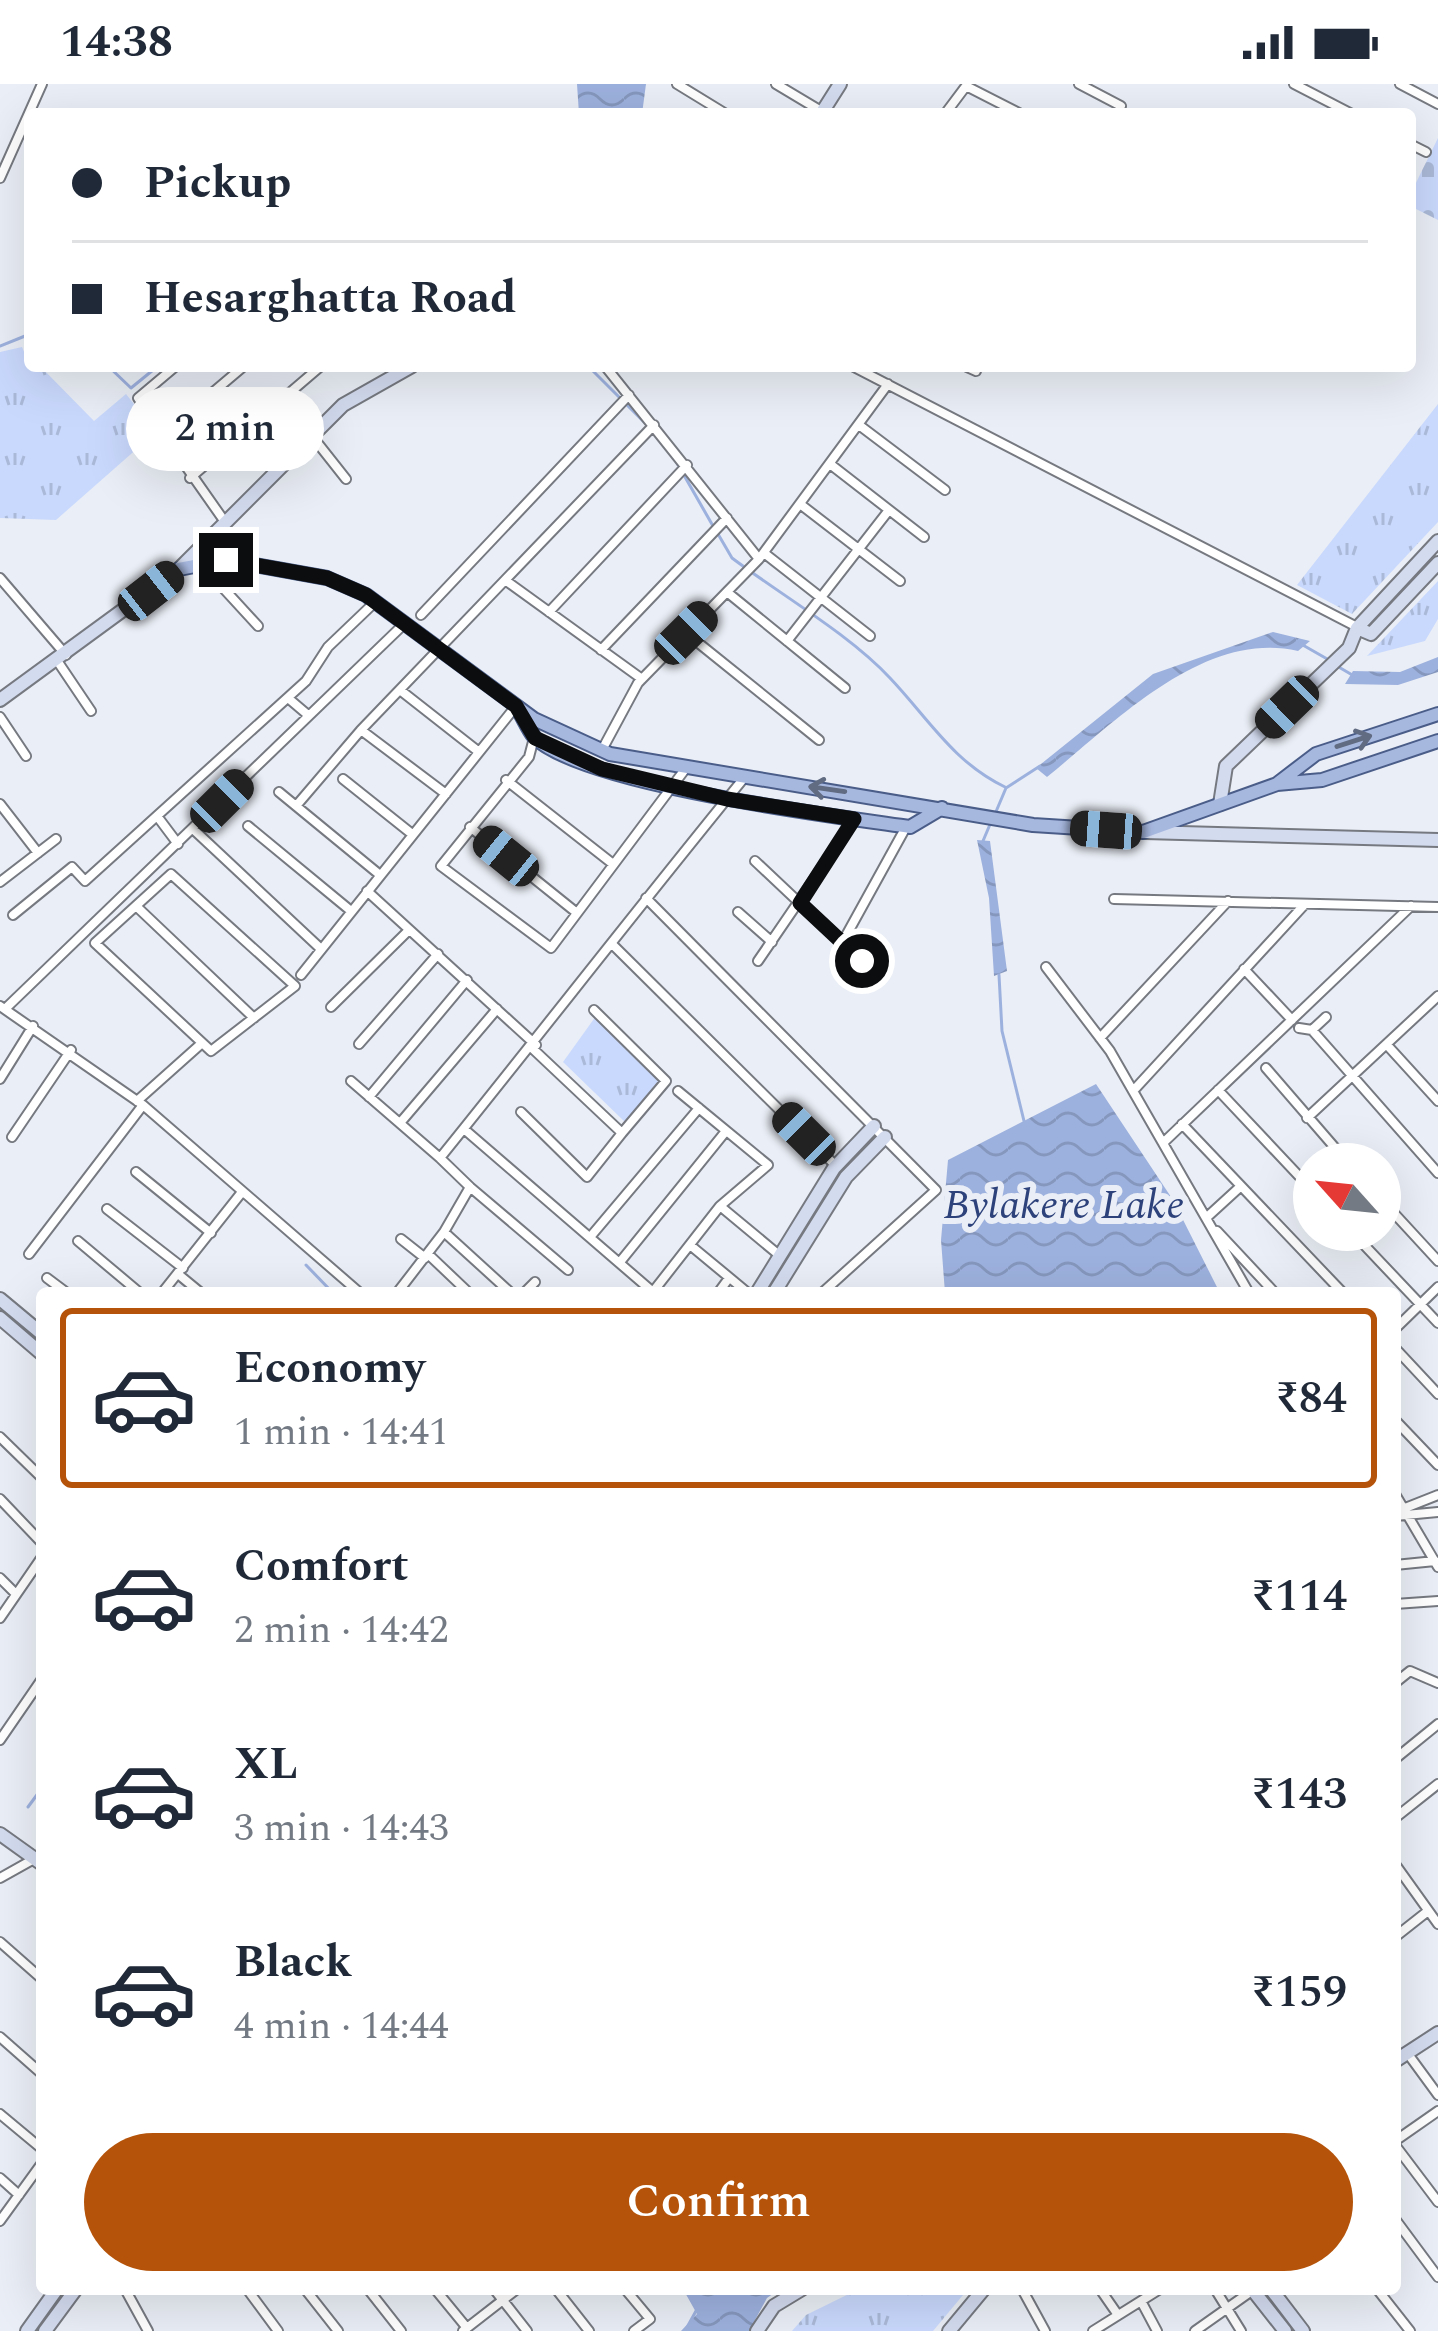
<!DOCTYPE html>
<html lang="en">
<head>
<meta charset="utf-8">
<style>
  :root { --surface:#fff; --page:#f6f6f7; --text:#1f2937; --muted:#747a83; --line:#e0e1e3; --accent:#b45309 }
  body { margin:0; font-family:Spectral,serif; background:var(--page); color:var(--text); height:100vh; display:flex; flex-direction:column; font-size:45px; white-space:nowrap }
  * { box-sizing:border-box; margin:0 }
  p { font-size:39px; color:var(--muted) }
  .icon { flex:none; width:66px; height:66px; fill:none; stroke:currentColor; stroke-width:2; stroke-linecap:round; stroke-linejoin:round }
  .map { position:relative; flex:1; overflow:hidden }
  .side { position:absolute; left:36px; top:1203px; width:1365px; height:1008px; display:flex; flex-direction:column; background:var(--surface); border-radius:12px; box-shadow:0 12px 48px #0002 }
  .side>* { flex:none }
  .hud { position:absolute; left:24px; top:24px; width:1392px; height:264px; border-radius:12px; box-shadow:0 12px 48px #0002; display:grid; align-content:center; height:264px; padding:0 48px; background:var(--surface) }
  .needle { width:78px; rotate:297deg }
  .controls { position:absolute; left:1293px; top:1059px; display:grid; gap:24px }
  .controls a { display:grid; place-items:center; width:108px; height:108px; border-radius:50%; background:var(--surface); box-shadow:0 12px 48px #0002; font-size:60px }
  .end { position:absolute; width:54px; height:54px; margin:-27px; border:15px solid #0b0d0f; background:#fff; box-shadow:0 0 0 6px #fff }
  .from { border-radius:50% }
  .bubble { position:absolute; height:84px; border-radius:42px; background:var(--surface); box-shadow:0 12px 48px #0002; font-size:39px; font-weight:600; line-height:84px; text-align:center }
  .car { position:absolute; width:36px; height:72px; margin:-36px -18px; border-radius:15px; box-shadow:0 0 9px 3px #0007; background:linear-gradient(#222 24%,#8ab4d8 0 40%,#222 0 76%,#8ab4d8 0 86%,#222 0) }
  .hud b { display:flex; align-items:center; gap:42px; height:114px; font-size:45px }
  .hud b+b { border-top:3px solid var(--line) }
  .hud i { width:30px; height:30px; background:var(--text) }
  ul { padding:21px 0 0; list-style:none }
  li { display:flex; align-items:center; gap:36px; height:180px; margin:0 24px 18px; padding:0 24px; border:6px solid transparent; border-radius:12px }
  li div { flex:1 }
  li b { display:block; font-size:45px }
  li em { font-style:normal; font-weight:600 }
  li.on { border-color:var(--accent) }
  li>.icon { width:108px; height:108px; stroke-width:1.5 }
  .primary-button { display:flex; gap:24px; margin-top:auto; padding:24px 48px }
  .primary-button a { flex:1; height:138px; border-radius:72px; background:var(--accent); color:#fff; font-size:48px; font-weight:600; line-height:138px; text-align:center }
  .status { display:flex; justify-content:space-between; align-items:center; height:84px; padding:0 60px; background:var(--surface); direction:ltr }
  .status svg { height:33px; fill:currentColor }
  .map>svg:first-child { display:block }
  .grass { fill:url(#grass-tufts) }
  .cemetery { fill:url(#cemetery-stones) }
  .water { fill:url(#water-waves) }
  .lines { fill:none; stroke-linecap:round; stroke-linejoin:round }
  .stream { stroke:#9db1de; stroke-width:3 }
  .street-casing { stroke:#767980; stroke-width:12 }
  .secondary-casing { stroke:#767980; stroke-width:16 }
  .primary-casing { stroke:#4a5d89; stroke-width:16 }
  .street { stroke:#fff; stroke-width:8 }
  .secondary { stroke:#d3dbef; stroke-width:12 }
  .primary { stroke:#a7b8df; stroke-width:12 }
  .oneway { stroke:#616b81 }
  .route { stroke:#0b0d0f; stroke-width:15 }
  .labels { text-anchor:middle; stroke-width:12; stroke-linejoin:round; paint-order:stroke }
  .water-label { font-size:42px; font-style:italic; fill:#2d427b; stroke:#eaeef6 }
</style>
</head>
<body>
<div class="status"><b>14:38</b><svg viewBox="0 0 49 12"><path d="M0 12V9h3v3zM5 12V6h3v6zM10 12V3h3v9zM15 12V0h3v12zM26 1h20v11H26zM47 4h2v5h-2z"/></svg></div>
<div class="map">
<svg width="1438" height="2247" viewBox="0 0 1438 2247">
  <defs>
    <pattern id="grass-tufts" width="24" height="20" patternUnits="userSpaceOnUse" patternTransform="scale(3)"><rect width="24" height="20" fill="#c9d9fd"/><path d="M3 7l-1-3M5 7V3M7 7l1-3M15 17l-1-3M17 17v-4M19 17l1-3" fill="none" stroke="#abb9d8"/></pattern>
    <pattern id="cemetery-stones" width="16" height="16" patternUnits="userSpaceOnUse" patternTransform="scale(3)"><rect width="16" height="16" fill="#c9d9fd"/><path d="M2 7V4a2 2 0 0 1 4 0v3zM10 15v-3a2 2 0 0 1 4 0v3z" fill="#abb9d8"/></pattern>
    <pattern id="water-waves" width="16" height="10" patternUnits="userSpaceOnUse" patternTransform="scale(3)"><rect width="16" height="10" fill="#9db1de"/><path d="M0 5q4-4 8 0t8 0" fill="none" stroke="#8697bd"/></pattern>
  </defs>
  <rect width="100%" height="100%" fill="#eaeef6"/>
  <path class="grass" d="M22,263L30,282H40L94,337L126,310L156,348L56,436L0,434V268Z
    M1438,320V438L1352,530L1297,501Z
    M1438,497V535L1425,557L1367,572Z
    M596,932L659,996L625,1038L563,978Z
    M859,2205H968L933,2247H792L806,2231Z"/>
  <path class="cemetery" d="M1438,54V136L1410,122V111Z"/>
  <path class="water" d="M577,0H646L642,30H579Z
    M1273,548L1310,557L1298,567C1204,545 1114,639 1047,693L1036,684L1153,590Z
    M1438,573V588L1398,601L1345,600L1353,587L1400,588Z
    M977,756L990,757L1007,887L994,892L989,814Z
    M1096,1000L1173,1116L1220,1209H945L941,1156L948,1076Z
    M683,2205H780L767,2214L749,2247H681L697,2230Z"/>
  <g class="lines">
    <path class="stream" d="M0,262L30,250
      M108,282L131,304L158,282
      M588,282L648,342
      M673,372L713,442
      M718,450L732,474C781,511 849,550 890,594C928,634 953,678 1005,703
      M1301,560L1329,576
      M1337,582L1354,592
      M995,730L1006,704L1040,682
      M983,757L991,738
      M999,891L1002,947L1024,1037
      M306,1181L333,1209
      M28,1723L42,1704
      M685,2247L696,2227"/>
    <defs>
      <path id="street" d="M677,0L726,30
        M776,0L821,27
        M1079,0L1121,22
        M1294,0L1352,30
        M1400,0L1438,20
        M966,2L1021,30
        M945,30L966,2
        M1410,60L1426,68
        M0,94L42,0
        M176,282L138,314L225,438
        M605,282L759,475
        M852,282L1357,543
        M965,282L976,287
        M859,341L945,406
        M166,348L244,282
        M312,352L346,395
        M830,380L924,453
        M190,394L321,282
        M800,420L900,497
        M764,469L870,552
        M202,481L258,542
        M0,494L66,571
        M505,496L642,595
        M727,508L845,604
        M549,528L687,381
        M421,531L629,311
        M686,549L819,656
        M787,557L889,426
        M601,566L727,434
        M58,578L91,627
        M400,606L479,668
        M288,614L308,631
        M0,633L26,672
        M361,646L446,710
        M535,650L529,673L441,782L551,864L686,684
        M603,664L638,599L759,475L888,300
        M343,695L412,750
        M506,696L613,780
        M279,708L380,791
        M0,720L38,769
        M296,722L361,646L654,341
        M157,732L178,760
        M248,742L351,827
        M470,743L577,829
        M193,745L321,865
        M755,777L861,877
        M171,790L295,902L211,967L95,859Z
        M0,798L56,755
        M367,807L536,961
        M646,814L936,1106L822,1209
        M1114,815L1438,823
        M136,822L254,934
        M738,828L772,858
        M13,831L72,783L85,797L306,597L328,563L374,519
        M842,859L906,743
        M612,860L836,1082
        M758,877L855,735
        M1046,883L1110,967L1249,1209
        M1244,885L1292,936
        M301,891L516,622
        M0,922L143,1021L360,1209
        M331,923L408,847
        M5,925L404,540
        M594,926L666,997L622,1049
        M1299,944L1312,946L1438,1089
        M1312,946L1326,933
        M1100,954L1228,817
        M359,960L438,870
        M1387,961L1438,1017
        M1266,984L1349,1080
        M0,995L33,942
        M351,997L440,1074
        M1218,1006L1314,1108
        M1133,1007L1305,820
        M369,1013L467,896
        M137,1017L202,959
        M521,1028L587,1093L622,1049L533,965
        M1307,1034L1438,912
        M400,1039L497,925
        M1182,1040L1343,1209
        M464,1045L653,1208
        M12,1053L71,966
        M1163,1059L1411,822
        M136,1088L211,1149
        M470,1103L568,1186
        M1380,1114L1438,1177
        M720,1122L779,1171
        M107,1125L183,1184
        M1206,1134L1241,1102
        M1350,1146L1438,1239
        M1217,1147L1275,1209
        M444,1148L511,1209
        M591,1152L699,1024
        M401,1155L425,1174
        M78,1157L140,1209
        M690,1161L748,1209
        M29,1170L143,1021
        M428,1170L469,1209
        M620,1178L726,1047
        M178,1190L201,1209
        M47,1194L67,1209
        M162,1209L242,1108
        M397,1209L444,1148L470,1103L440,1074C541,949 641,820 744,694
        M524,1209L535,1198
        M652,1209L720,1122L768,1081L678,1007
        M718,1209L729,1194
        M1395,1245L1438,1203
        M1395,1264L1438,1310
        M1395,1336L1438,1381
        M0,1353L42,1394
        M1395,1410L1438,1483
        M0,1415L42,1459
        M1395,1428L1438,1411
        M1395,1432L1438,1428
        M1395,1481L1435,1477
        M0,1494L16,1510
        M1395,1520L1438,1517
        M0,1534L42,1473
        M1395,1599L1410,1587L1438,1599
        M0,1656L42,1595
        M1395,1675L1438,1640
        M1395,1734L1438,1700
        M1395,1780L1438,1840
        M0,1794L34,1775
        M1395,1853L1428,1827
        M0,1858L42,1895
        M0,1953L42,1990
        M1408,1970L1438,2011
        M0,2030L42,2065
        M1395,2057L1438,2027
        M1395,2061L1438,2118
        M0,2094L19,2111
        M1395,2135L1438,2193
        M0,2137L42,2079
        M125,2205L148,2247
        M247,2205L278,2247
        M305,2205L338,2247
        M368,2205L401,2247
        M435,2205L467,2244
        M494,2205L527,2247
        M556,2205L589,2247
        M625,2205L650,2235L634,2247
        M1022,2205L1045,2247
        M1100,2205L1118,2231
        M1215,2205L1241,2247
        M1377,2205L1410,2247
        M1141,2217L1157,2247
        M463,2247L517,2205
        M1093,2247L1160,2205
        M1195,2247L1253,2206"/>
      <path id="secondary" d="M821,30L840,0
        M1357,544L1371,550L1438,479
        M0,616L179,485L343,321L412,282
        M1220,720L1226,682L1349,564L1357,544L1438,457
        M1145,748L1438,756
        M757,1209L834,1084L874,1042
        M774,1209L846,1093L885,1053
        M0,1215L42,1250
        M0,1234L42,1270
        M0,1750L42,1780
        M1395,1977L1438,1949
        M1252,2205L1285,2247
        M1271,2205L1303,2247
        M27,2247L57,2205
        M45,2247L76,2205
        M757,2247L774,2222L802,2205
        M949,2247L984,2205"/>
      <path id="primary" d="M179,485L226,476L327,494L366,511L534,635L610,670L1033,741L1143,748L1277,700L1322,696L1438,657
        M520,629C524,636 529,647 534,653C583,701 834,732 910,743L942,724
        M1278,699L1316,670L1438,630"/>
    </defs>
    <use href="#street" class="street-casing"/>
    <use href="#secondary" class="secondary-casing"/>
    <use href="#primary" class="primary-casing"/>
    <use href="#street" class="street"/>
    <use href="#secondary" class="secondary"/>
    <use href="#primary" class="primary"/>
  </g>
  <defs><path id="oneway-shaft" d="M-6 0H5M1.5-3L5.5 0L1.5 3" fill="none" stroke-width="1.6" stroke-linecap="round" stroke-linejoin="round" transform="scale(3)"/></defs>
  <g class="oneway">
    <use href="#oneway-shaft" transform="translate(1354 657) rotate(-18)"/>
    <use href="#oneway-shaft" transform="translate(827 705) rotate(-172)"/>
  </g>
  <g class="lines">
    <path class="route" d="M226,476L327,494L366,511L516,622L535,654L602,685L727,715L854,735L800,819L862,877"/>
  </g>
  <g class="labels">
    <g class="water-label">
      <text x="1064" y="1134">Bylakere Lake</text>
    </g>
  </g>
</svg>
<div class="controls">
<a><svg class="needle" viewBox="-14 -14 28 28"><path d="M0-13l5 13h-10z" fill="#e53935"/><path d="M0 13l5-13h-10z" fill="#747a83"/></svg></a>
</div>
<i class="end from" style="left:862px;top:877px"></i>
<i class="end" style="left:226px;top:476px"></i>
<div class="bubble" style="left:126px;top:303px;width:198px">2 min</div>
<i class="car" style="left:151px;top:507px;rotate:52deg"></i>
<i class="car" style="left:686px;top:549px;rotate:45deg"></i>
<i class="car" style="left:1287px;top:623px;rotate:226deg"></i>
<i class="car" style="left:222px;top:717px;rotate:45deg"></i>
<i class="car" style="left:1106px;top:746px;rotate:274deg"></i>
<i class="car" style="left:506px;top:772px;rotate:309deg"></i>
<i class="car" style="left:804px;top:1050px;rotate:315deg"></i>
<div class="hud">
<b><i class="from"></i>Pickup</b>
<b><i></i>Hesarghatta Road</b>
</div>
<section class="side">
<ul>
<li class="on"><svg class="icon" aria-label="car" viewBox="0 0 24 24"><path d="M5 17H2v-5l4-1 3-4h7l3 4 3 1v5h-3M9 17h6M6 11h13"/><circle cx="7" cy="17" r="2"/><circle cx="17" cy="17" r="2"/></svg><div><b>Economy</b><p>1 min · 14:41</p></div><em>₹84</em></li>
<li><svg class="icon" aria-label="car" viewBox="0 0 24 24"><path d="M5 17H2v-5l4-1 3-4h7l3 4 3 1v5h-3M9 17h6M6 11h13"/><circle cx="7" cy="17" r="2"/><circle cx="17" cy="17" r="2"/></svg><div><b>Comfort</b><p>2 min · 14:42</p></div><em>₹114</em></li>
<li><svg class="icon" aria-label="car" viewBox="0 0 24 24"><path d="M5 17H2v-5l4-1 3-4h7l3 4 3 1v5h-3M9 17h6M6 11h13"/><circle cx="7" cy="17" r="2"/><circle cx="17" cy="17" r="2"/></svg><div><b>XL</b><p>3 min · 14:43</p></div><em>₹143</em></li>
<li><svg class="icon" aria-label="car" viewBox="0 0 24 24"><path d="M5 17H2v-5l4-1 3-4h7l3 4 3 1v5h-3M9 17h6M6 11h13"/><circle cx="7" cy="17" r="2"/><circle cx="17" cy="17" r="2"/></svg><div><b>Black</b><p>4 min · 14:44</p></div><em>₹159</em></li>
</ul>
<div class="primary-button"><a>Confirm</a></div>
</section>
</div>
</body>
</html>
